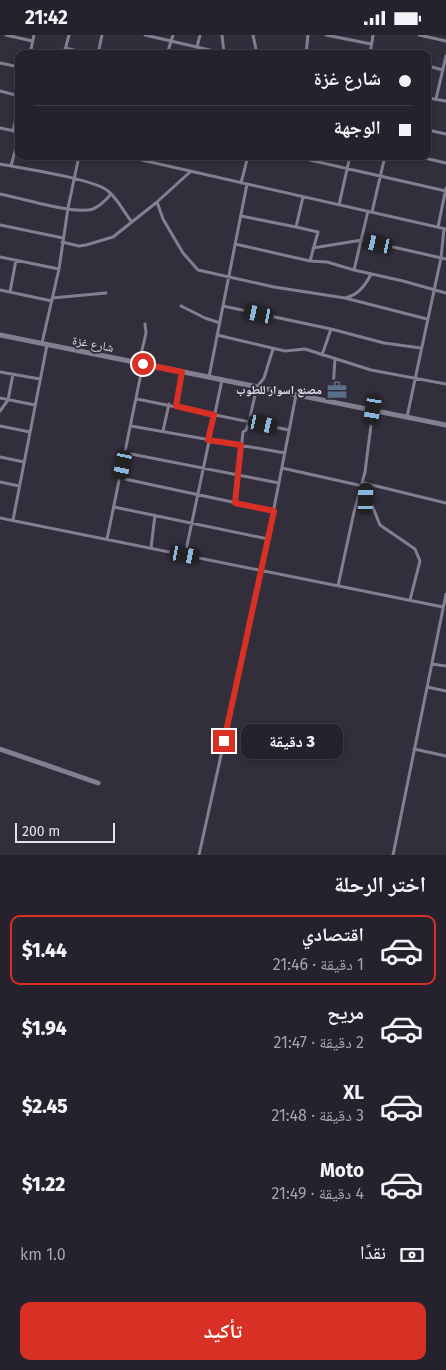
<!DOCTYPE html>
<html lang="ar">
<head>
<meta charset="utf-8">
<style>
  :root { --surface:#26222d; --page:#322f39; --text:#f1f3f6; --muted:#a4a4aa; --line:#423f49; --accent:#d93025 }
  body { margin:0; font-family:"Fira Sans","Noto Naskh Arabic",sans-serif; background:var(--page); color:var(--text); direction:rtl; height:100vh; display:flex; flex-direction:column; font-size:19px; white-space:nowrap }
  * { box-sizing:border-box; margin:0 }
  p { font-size:16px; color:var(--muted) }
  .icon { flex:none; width:28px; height:28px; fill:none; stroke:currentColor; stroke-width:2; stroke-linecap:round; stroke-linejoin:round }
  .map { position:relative; height:820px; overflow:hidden; direction:ltr }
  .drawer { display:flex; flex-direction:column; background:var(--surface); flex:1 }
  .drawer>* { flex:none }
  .hud { position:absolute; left:15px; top:15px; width:416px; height:110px; border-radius:10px; box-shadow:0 2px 8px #0003,0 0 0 1px var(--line); direction:rtl; display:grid; align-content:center; height:110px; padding:0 20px; background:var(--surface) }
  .scale { position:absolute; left:15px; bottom:12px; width:100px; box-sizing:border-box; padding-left:5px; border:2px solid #e3e1ea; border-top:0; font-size:14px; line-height:18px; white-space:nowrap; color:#e3e1ea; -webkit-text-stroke:4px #322e3c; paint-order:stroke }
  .end { position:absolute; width:22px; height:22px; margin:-11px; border:6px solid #d93025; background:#fff; box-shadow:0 0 0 2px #fff }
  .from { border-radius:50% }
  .bubble { position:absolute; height:35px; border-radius:10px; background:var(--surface); box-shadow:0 2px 8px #0003,0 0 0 1px var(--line); font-size:16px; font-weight:800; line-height:35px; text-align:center; direction:rtl }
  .car { position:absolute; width:15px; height:30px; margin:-15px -8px; border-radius:6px; box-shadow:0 0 4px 1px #0007; background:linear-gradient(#222 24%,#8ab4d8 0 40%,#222 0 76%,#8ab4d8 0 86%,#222 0) }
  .hud b { display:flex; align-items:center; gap:18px; height:48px; font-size:19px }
  .hud b+b { border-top:1px solid var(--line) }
  .hud i { width:12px; height:12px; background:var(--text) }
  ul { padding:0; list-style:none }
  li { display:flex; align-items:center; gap:15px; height:70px; margin:0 10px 8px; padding:0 10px; border:2px solid transparent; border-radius:10px }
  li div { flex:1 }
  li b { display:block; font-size:19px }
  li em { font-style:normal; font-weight:800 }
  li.active { border-color:var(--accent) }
  li>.icon { width:45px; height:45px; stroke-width:1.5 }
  h2 { padding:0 20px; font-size:22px; line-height:60px }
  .pay { display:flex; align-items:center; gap:12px; height:55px; padding:0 20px; font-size:19px }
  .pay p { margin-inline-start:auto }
  .primary-button { display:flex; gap:10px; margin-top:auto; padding:10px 20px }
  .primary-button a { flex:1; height:58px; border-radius:10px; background:var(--accent); color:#fff; font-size:20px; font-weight:800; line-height:58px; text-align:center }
  .status { display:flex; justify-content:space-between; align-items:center; height:35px; padding:0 25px; background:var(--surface); direction:ltr }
  .status svg { height:14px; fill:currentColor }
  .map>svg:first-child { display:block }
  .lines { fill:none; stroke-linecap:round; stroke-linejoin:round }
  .street { stroke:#837f90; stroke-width:3 }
  .secondary { stroke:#837f90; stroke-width:5 }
  .route { stroke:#d93025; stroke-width:6 }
  .labels { text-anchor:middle; stroke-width:4; stroke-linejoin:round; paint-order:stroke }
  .street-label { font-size:12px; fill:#e3e1ea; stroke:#322e3c }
  .poi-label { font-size:12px; font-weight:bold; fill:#e3e1ea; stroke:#322e3c; text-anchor:end }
</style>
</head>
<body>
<div class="status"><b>21:42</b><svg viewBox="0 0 49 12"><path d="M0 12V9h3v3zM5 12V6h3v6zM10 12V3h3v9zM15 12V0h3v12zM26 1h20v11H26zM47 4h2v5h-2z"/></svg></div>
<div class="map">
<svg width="446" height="820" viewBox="0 0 446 820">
  <rect width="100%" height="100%" fill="#322e3c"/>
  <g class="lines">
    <path class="street" d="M6,0L32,6
      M145,0L227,19
      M222,0L224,18
      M253,0L257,19
      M326,0L371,9
      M419,0L446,6
      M197,12L200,0
      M65,13L90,19
      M370,17L379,19
      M30,19L34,0
      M64,19L69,0
      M98,19L102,0
      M167,19L173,0
      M306,19L308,0
      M370,19L373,0
      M0,28L19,32
      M428,31L443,35
      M0,56L19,61
      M428,63L446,66
      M436,64L446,21
      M0,93L19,97
      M428,95L446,99
      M13,96L19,71
      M124,121L446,194
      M292,121L446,156
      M416,121L446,128
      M0,129C21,133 95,144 108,156C118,164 123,176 131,186
      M11,131L19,101
      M241,148L248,121
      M0,159C21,163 75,180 93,174C100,171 106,165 111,159
      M157,167L163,184L183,218L198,235L274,252L345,263C358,260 365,251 371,239
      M339,170L350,121
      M368,176L354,235L403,246L446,258
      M372,177L385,121
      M241,181L296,192
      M0,190L63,203
      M438,192L446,153
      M62,207L79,211L86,210L113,202L157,167L190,137
      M235,209L310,226L318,197L296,192L303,162
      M313,213L362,205L446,224
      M0,222L59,234
      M310,226L327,227L354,235
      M0,255L52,266
      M10,257L16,225
      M52,263L106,258
      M345,263L427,284
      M181,271L205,283L220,288
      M223,271L331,294L384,308L421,313
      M217,300L285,316L305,314L371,335L446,349
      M42,308L59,234L68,173L79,121
      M322,320L331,294
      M139,328L146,298L145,289
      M0,337L40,344
      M209,342L247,149
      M0,363L35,370
      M137,364L289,395
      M332,367L335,324
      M176,371L182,337
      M0,376L8,365L13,339
      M407,382L441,223L444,194
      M0,391L30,397
      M131,391L285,418
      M163,396L169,369
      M126,418L279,448
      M0,422L24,427
      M282,433L367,452L366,463L372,470L380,490L415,514L420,526L410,565
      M120,443L274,476
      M0,447L19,451
      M364,448L446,468
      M235,468L243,397L246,395L249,386L257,352L264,343L273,314
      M114,472L268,504
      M0,483L443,572
      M13,485L47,310
      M107,504L143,329
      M151,513L155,480
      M185,520L222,345
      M338,551L354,477L365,437L373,375
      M432,629L446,631
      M427,652L446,656
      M414,714L446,721
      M199,820L262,535L296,360
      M393,820L446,559"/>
    <path class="secondary" d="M0,300L446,390
      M0,714L98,748"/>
  </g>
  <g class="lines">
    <path class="route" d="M143,329L182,337L176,371L214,380L208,405L241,410L235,468L274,476L224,706"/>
  </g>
  <defs>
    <symbol id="office-bare" viewBox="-9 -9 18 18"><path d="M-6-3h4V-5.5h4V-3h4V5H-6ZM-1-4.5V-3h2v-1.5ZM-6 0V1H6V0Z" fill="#5c6f8a" stroke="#322e3c" stroke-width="2.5" paint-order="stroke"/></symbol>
  </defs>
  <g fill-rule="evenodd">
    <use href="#office-bare" x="323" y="341" width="28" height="28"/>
  </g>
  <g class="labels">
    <g class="street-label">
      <text transform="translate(93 309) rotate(11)" y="4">شارع غزة</text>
    </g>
    <g class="poi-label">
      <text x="322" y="359">مصنع اسوار للطوب</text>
    </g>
  </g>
</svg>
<div class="scale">200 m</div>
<i class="end from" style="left:143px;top:329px"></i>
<i class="end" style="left:224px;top:706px"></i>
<div class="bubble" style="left:241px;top:689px;width:102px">3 دقيقة</div>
<i class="car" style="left:378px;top:209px;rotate:283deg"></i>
<i class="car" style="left:259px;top:279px;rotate:282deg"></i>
<i class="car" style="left:373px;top:375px;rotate:189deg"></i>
<i class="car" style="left:263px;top:389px;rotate:103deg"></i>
<i class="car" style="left:123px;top:430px;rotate:192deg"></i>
<i class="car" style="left:366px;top:463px;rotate:2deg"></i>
<i class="car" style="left:185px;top:520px;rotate:101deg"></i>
<div class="hud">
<b><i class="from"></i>شارع غزة</b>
<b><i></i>الوجهة</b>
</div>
</div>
<section class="drawer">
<h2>اختر الرحلة</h2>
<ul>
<li class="active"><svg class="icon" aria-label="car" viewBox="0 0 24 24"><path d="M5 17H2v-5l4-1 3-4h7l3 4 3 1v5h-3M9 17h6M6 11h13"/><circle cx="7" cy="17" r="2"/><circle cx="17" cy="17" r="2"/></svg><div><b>اقتصادي</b><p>1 دقيقة · 21:46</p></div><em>$1.44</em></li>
<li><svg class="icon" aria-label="car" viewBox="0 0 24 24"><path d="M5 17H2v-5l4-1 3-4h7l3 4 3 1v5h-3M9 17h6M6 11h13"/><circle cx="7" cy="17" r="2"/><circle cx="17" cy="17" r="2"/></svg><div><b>مريح</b><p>2 دقيقة · 21:47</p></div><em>$1.94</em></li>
<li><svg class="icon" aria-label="car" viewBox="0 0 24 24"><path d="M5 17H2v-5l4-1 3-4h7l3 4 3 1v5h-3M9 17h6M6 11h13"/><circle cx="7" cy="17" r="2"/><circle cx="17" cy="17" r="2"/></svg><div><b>XL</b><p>3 دقيقة · 21:48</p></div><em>$2.45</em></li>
<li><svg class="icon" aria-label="car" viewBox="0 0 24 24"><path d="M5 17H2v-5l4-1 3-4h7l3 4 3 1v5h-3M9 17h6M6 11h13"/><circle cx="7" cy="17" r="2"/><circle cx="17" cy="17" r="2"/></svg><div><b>Moto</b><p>4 دقيقة · 21:49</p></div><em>$1.22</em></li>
</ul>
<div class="pay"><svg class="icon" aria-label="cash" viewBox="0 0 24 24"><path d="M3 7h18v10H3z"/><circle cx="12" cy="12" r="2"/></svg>نقدًا<p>1.0 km</p></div>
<div class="primary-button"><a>تأكيد</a></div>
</section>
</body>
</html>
